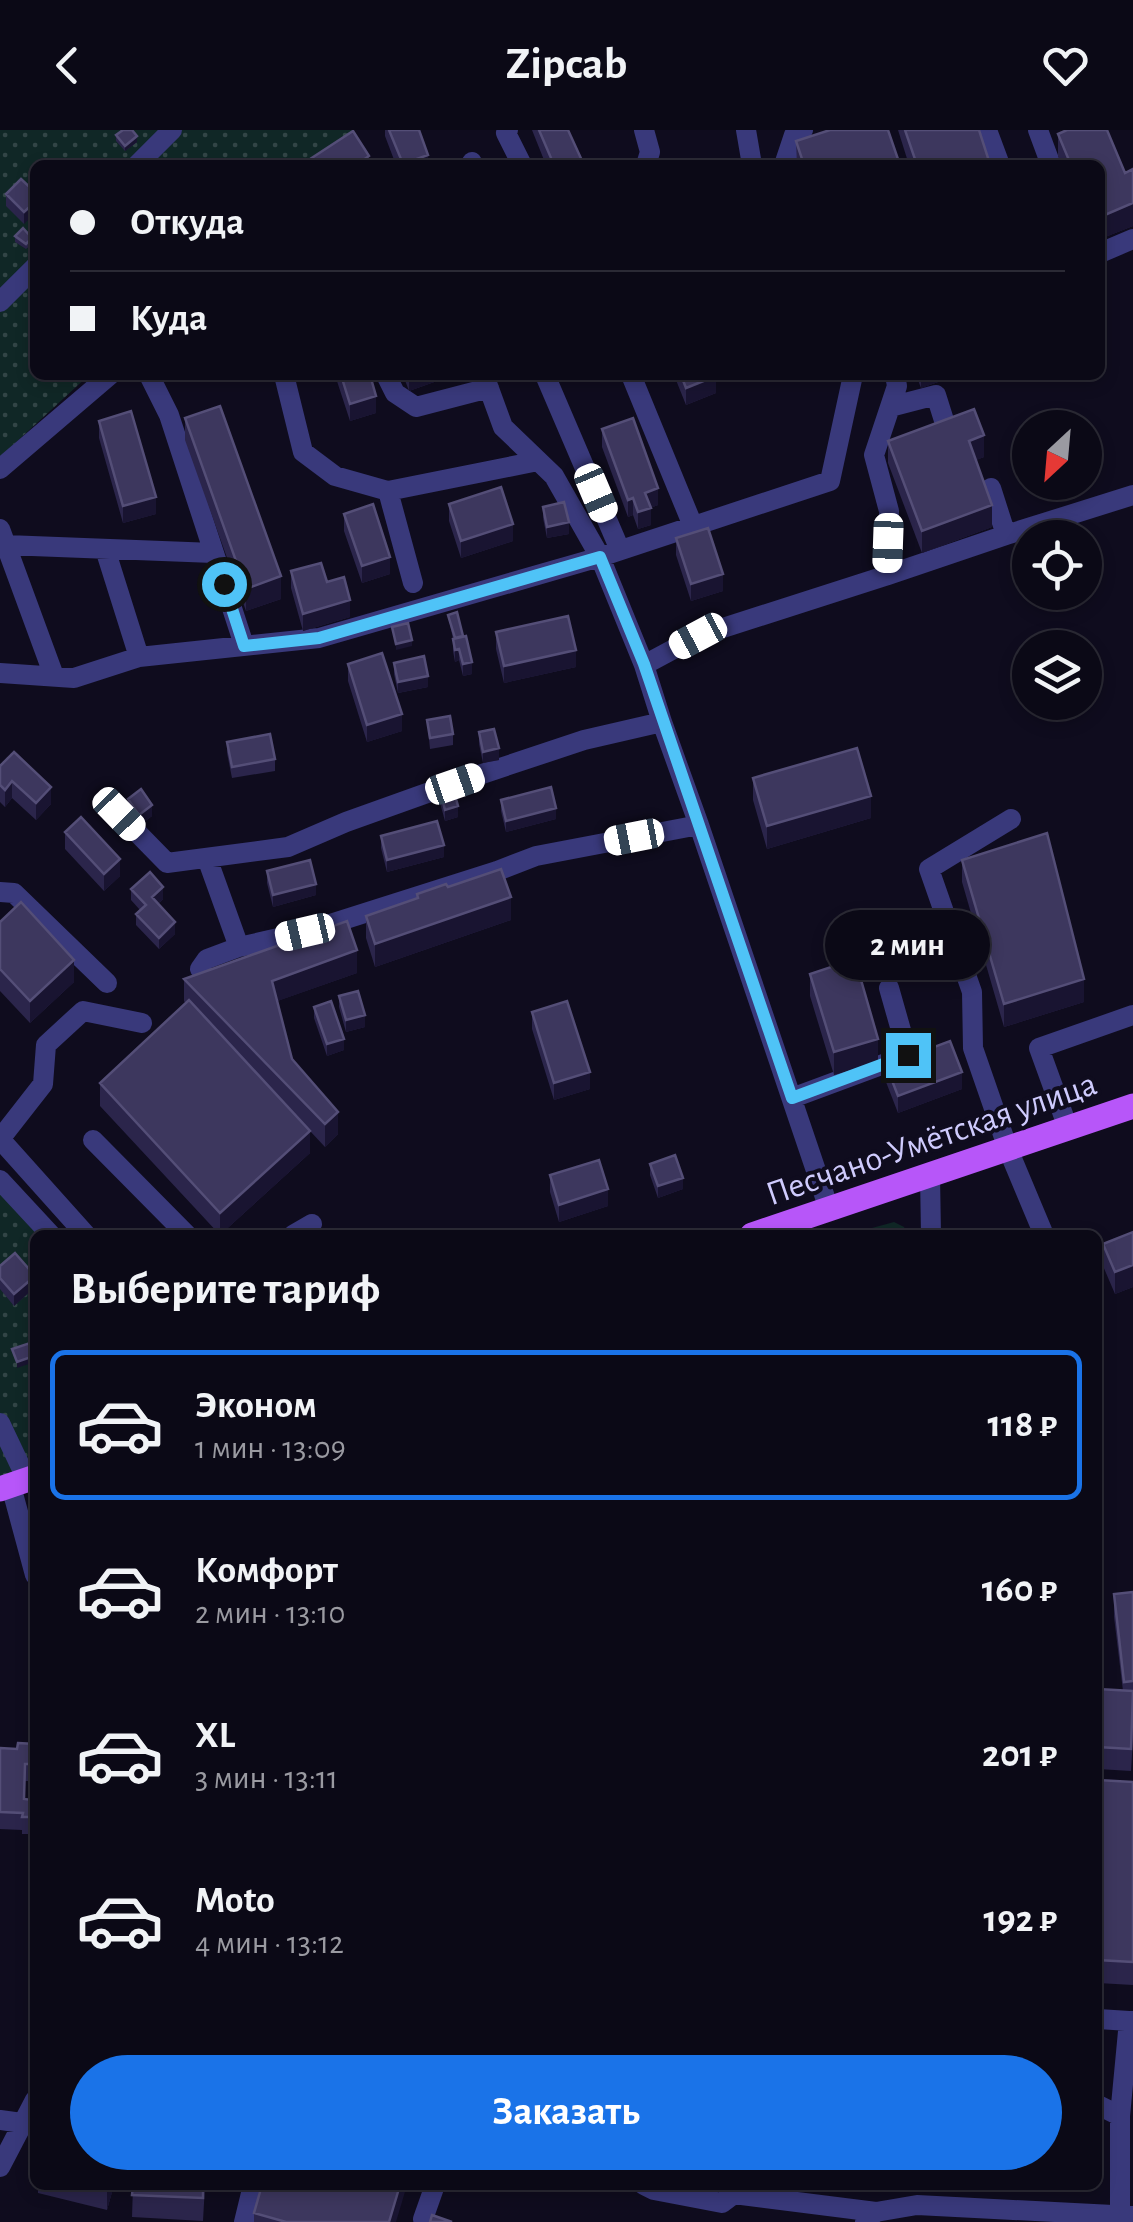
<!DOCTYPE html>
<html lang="ru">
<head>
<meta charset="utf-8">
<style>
  :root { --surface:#0b0916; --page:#14121f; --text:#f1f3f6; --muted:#9a9aa1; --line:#2b2a35; --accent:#1a73e8 }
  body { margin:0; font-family:"Alegreya Sans",sans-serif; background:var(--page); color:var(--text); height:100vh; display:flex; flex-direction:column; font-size:38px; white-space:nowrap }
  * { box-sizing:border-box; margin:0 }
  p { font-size:32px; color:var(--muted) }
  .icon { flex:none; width:55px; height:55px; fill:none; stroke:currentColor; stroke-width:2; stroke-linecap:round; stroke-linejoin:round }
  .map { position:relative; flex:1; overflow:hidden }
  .details { position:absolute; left:30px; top:1100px; width:1072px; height:960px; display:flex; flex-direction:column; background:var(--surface); border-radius:15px; box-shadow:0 5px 15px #0003,0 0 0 2px var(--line) }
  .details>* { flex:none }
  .top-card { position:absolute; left:30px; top:30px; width:1075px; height:220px; border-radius:15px; box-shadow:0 5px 15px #0003,0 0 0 2px var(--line); display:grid; align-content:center; height:220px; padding:0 40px; background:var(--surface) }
  .needle { width:65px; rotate:206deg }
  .buttons { position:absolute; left:1012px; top:280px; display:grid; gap:20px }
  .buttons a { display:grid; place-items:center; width:90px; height:90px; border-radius:50%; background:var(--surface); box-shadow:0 5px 15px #0003,0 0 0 2px var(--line); font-size:50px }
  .end { position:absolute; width:45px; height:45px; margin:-22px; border:12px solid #4fc3f7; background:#111; box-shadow:0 0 0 5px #111 }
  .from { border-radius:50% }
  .bubble { position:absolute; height:70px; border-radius:35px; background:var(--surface); box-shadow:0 5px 15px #0003,0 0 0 2px var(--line); font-size:32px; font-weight:700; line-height:70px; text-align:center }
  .car { position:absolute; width:30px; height:60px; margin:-30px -15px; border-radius:12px; box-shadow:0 0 8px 2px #0007; background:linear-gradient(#fff 24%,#345 0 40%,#fff 0 76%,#345 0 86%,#fff 0) }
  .top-card b { display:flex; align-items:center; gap:35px; height:95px; font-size:38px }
  .top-card b+b { border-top:2px solid var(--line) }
  .top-card i { width:25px; height:25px; background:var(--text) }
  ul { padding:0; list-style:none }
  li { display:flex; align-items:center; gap:30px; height:150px; margin:0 20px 15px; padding:0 20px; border:5px solid transparent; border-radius:15px }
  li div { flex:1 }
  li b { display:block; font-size:38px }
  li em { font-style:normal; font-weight:700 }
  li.on { border-color:var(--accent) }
  li>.icon { width:90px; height:90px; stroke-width:1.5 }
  h2 { padding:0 40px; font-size:45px; line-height:120px }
  .primary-button { display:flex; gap:20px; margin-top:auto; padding:20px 40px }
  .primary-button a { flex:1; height:115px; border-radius:60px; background:var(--accent); color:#fff; font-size:40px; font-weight:700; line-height:115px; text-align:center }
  header { display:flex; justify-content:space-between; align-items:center; height:130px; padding:0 40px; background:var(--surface); font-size:45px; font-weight:700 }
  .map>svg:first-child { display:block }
  .green { fill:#102726 }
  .garden { fill:url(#garden-dots) }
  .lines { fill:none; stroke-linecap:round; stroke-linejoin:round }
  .minor { stroke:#39397b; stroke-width:20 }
  .major { stroke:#b756f9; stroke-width:25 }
  .wall { fill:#2b254b }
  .shaded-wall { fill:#191431 }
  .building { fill:#3d375e; stroke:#544e77; stroke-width:2.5 }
  .route { stroke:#4fc3f7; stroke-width:12 }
  .labels { text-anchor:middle; stroke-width:8; stroke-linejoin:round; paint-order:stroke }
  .street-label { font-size:35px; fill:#cfcbfd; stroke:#0f0c1e }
</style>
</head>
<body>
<header><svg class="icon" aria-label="back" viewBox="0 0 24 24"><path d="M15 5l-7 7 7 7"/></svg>Zipcab<svg class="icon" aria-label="heart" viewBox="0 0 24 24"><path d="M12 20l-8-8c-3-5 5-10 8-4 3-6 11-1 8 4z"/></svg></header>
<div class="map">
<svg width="1133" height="2092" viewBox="0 0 1133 2092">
  <defs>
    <pattern id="garden-dots" width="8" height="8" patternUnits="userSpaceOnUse" patternTransform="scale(2.5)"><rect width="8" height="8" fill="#102726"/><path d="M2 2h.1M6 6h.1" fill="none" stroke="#324546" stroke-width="1.8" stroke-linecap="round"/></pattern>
  </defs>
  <rect width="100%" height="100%" fill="#0f0c1e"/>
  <path class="green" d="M894,1092L904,1097L908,1105H859L861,1101Z"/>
  <path class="garden" d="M0,0H354L316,35H35V245H89L0,327Z
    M0,1043L57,1105H35V1333L0,1347Z"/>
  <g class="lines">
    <path class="minor" d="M508,0L506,3L522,35
      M644,0L650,22L646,35
      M746,0L752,35
      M987,0L1000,35
      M1038,0L1051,35
      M472,32L473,35
      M137,35L172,0
      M784,35L794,5L803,0
      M1100,123L1133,109
      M0,172L35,137
      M149,245L169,285L244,515
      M284,245L303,322L335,346L388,361
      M386,245L395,263L416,277L489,258
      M545,245L620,420
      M631,245L693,396
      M853,245L830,351L600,427L644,535L698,506L888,445L889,381L874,325L897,256L895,245
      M890,277L936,265L947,300
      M0,339L110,245
      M0,399L54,546
      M1006,405L1133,365
      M6,415L214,423
      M105,419L139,527
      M888,445L1006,405L991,358
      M413,453L388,361L538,331
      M0,543L74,548L139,527L319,508L600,427L554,346L503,297L484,245
      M119,684L167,733L288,717L346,692L455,653L584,610L662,592L644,535
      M1011,689L929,739L972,862L973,918L1008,1019L1044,1105
      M699,695L829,1079
      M0,762L14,763L107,853
      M239,817L305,802L497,741L536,726L699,695L662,592
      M200,839L207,829L239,817L207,728
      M792,968L908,925L889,858
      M1068,998L1039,918L1133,885
      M0,1009L43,954L46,915L83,881L142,893
      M0,1009L86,1105
      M93,1010L187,1105
      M930,1045L931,1105
      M0,1050L51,1105
      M293,1105L312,1094
      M0,1293L27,1350
      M11,1356L35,1445
      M1098,1889L1129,1891
      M1098,1975L1120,1986
      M0,1990L22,1993
      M0,2037L35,1970
      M644,2055L654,2060L722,2073L734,2064
      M736,2055L734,2064L876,2082
      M1120,2085V1986L1129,1891H1133
      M244,2092L253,2055
      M428,2092L423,2089L435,2055
      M865,2092L876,2082L917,2075L1133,2086"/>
    <path class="major" d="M752,1105L1133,976
      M0,1359L35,1347"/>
  </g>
  <path class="wall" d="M385,0H419L428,35H396L385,6Z
    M532,0H568L584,35H546Z
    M898,0H979L989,35H909Z
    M1058,4L1125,43L1133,39V96L1100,109V35H1061L1058,26Z
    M116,5L137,12L125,21L116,11Z
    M796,11L900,35H797Z
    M35,62L24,94L6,76V64Z
    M15,106L32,114L26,119L15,112Z
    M335,245H370L376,283L350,291Z
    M403,245H454L409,261Z
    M674,245H715L716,263L686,275Z
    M916,245H958L921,258Z
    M185,288L281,469L246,481L185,310Z
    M99,291L156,384L123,393L99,308Z
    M602,299L658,375L650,378L651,395L638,399L633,385L628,387L602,317Z
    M888,311L984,327L976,330L992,397L922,423L888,333Z
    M449,374L513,411L461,428L449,391Z
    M543,377L569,404L547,408L543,388Z
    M344,384L390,444L362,453L344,401Z
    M676,408L723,461L691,471L676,425Z
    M291,441L350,487L303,501L291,458Z
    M448,485L472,544L463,546L459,530L455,532L453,521V509Z
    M496,502L576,537L504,553L496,519Z
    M394,533L428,557L398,563L394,544Z
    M348,534L402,601L367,612L348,551Z
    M427,590L453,604V615L430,619Z
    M479,602L499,630L483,633L479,614Z
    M227,612L275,629V641L232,648L227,623Z
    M0,636L51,674L36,690L12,668L5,677L0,672Z
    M753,648L871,688L767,719L753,670Z
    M440,661L458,687L445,691L440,673Z
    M128,669L152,686L139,696L128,681Z
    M501,670L556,689L506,702L501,681Z
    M65,702L120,746L104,761L65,719Z
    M381,706L444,727L387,742L381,718Z
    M962,730L1084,872L1004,897L962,752Z
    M267,741L316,765L273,777L267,753Z
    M448,757L511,790L375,837L366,808V786L417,768V764Z
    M131,759L163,769L158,774L175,804L159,819L136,795V784L140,780L131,770Z
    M0,792L74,852L30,893L0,861Z
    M357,843L277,871L292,929L338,1004L325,1017L310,1001V1023L220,1105L100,976V953L186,874L184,871V849Z
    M810,844L878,932L834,945L810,866Z
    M339,866L365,897L346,902L339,877Z
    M314,877L344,920L327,926L314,888Z
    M532,882L590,959L554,970L532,899Z
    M886,935L962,959L898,983L886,952Z
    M650,1034L683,1059L658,1068L650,1045Z
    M550,1045L608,1076L559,1092L550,1062Z
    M1133,1102V1157L1115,1164L1103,1136V1114Z
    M0,1136L35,1146V1157L14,1176L0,1159Z
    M1133,1462V1609L1131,1641L1098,1639V1559L1123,1561L1114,1487V1464Z
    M35,1614V1651H25V1669L33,1670V1704H22V1700L0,1699V1618L17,1619Z
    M1098,1650L1133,1652V1855L1098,1853Z
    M38,2055H114L107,2080L38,2063Z
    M133,2055H205L203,2091L132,2087Z
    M254,2083L396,2092H254Z"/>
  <path class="shaded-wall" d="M137,6V12L125,21V16Z
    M428,25V35H403Z
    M369,26V35H356Z
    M35,72V83L24,94V82Z
    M1133,73V96L1100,109V87Z
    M409,245H454L409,261Z
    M921,245H958L921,258Z
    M716,246V263L686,275V258Z
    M376,266V283L350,291V274Z
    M984,305V327L969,333V311Z
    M658,358V375L645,380V363Z
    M156,367V384L123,393V376Z
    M633,368V385L628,387V370Z
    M992,375V397L922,423V401Z
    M651,378V395L638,399V382Z
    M569,392V404L547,408V397Z
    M513,394V411L461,428V411Z
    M390,427V444L362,453V436Z
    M723,444V461L691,471V454Z
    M281,446V469L246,481V459Z
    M350,470V487L303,501V484Z
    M412,510V516L396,520V514Z
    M459,519V530L455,532V520Z
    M576,520V537L504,553V536Z
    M472,532V544L463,546V534Z
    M428,546V557L398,563V552Z
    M402,584V601L367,612V595Z
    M499,618V630L483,633V622Z
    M12,651V668L5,677V660Z
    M51,657V674L36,690V673Z
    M871,666V688L767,719V696Z
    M152,675V686L139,696V685Z
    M458,676V687L445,691V680Z
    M556,678V689L506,702V691Z
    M444,715V727L387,742V730Z
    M120,729V746L104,761V744Z
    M316,754V765L273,777V765Z
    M163,757V769L152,779V767Z
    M511,767V790L375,837V814Z
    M175,792V804L159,819V808Z
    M357,820V843L272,873V851Z
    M74,830V852L30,893V871Z
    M1084,849V872L1004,897V874Z
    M365,885V897L346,902V890Z
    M344,909V920L327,926V914Z
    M878,909V932L834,945V922Z
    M590,942V959L554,970V953Z
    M962,942V959L898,983V966Z
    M338,982V1004L325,1017V994Z
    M310,1001V1023L220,1105V1083Z
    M683,1048V1059L658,1068V1056Z
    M608,1059V1076L559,1092V1075Z
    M1133,1135V1157L1115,1164V1142Z
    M35,1146V1157L14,1176V1164Z
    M34,1226V1232L17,1238V1232Z
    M108,2055H114L107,2080V2058Z
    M400,2055H407L396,2092H389Z"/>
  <path class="building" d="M123,0H132L137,6L125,16L116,5Z
    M389,0H419L428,25L403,34Z
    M539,0H568L584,35H554Z
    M830,0H888L900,35H804L796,11Z
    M905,0H979L989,31L978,35H917Z
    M1067,0H1107L1125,43L1133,39V73L1100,87V35H1071L1058,4Z
    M353,1L369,26L356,35H301Z
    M21,49L35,62V72L24,82L6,64Z
    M23,98L32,108L26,114L15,106Z
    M341,245H370L376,266L350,274Z
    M681,245H715L716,246L686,258Z
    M220,276L281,446L246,459L185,288Z
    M974,279L984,305L969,311L992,375L922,401L888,311Z
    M131,281L156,367L123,376L99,291Z
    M633,288L658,358L645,363L651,378L638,382L633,368L628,370L602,299Z
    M501,357L513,394L461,411L449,374Z
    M564,372L569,392L547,397L543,377Z
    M373,374L390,427L362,436L344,384Z
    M708,398L723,444L691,454L676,408Z
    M321,433L327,452L344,447L350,470L303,484L291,441Z
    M457,482L463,506L455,508L448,485Z
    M568,486L576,520L504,536L496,502Z
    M408,493L412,510L396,514L392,497Z
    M466,506L472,532L463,534L459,519L455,520L453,509Z
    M382,523L402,584L367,595L348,534Z
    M424,526L428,546L398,552L394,533Z
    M450,586L453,604L430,608L427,590Z
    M494,599L499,618L483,622L479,602Z
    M270,604L275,629L232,637L227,612Z
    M857,618L871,666L767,696L753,648Z
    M14,622L51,657L36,673L12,651L5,660L0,655V636Z
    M551,657L556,678L506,691L501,670Z
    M453,658L458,676L445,680L440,661Z
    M141,659L152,675L139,685L128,669Z
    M81,687L120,729L104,744L65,702Z
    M437,691L444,715L387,730L381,706Z
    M1047,703L1084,849L1004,874L962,730Z
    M310,730L316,754L273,765L267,741Z
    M501,739L511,767L375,814L366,786L418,768L417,764L446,754L448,757Z
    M150,742L163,757L152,767L175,792L159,808L136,784L146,775L131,759Z
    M21,772L74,830L30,871L0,839V792Z
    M347,791L357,820L272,851L292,929L338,982L325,994L184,849Z
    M855,829L878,909L834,922L810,844Z
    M358,861L365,885L346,890L339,866Z
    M189,870L310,1001L220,1083L100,953Z
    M331,871L344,909L327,914L314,877Z
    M567,871L590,942L554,953L532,882Z
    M950,911L962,942L898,966L886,935Z
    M675,1025L683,1048L658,1056L650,1034Z
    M599,1030L608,1059L559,1075L550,1045Z
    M1133,1102V1135L1115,1142L1103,1114Z
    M15,1123L35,1146L14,1164L0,1148V1136Z
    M30,1213L34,1226L17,1232L12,1219Z
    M1133,1462V1551L1124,1552L1114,1464Z
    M1098,1559L1133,1561L1131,1619L1098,1617Z
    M18,1613L35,1614V1634H25L24,1669L33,1670V1687H22L23,1683L0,1682V1618L17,1619Z
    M1098,1650L1133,1652V1832L1098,1830Z
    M133,2055H203V2068L132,2065Z
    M262,2055H400L389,2092H286L254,2083Z
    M432,2085L452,2092H430Z"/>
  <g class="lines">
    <path class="route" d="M224,454L244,516L319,508L600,427L644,534L792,968L908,925"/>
  </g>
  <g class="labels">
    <g class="street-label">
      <text transform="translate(931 1008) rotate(-19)" y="12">Песчано-Умётская улица</text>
    </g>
  </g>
</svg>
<div class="buttons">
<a><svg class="needle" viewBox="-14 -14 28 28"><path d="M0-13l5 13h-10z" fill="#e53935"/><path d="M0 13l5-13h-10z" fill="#9a9aa1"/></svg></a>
<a><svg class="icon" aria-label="locate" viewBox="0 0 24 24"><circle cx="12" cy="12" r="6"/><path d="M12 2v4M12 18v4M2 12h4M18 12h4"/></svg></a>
<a><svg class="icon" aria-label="layers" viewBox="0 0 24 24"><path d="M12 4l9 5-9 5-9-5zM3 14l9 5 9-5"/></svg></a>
</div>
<i class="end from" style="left:224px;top:454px"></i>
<i class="end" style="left:908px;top:925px"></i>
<div class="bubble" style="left:825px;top:780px;width:165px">2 мин</div>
<i class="car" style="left:596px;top:363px;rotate:157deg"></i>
<i class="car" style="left:888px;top:413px;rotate:182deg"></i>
<i class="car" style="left:698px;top:506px;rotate:242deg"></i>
<i class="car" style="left:455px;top:654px;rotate:71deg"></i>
<i class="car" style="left:119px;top:684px;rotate:136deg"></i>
<i class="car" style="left:634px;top:707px;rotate:259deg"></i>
<i class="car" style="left:305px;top:802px;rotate:257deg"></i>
<div class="top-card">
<b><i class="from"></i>Откуда</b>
<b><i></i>Куда</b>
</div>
<section class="details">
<h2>Выберите тариф</h2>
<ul>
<li class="on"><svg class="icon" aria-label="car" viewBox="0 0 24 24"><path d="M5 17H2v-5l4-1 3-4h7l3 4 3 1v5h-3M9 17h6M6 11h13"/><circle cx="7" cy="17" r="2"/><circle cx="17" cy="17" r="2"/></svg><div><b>Эконом</b><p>1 мин · 13:09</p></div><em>118 ₽</em></li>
<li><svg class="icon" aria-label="car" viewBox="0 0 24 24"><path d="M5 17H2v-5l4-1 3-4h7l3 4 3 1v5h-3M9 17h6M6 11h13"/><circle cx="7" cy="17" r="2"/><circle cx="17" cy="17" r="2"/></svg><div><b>Комфорт</b><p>2 мин · 13:10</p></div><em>160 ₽</em></li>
<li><svg class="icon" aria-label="car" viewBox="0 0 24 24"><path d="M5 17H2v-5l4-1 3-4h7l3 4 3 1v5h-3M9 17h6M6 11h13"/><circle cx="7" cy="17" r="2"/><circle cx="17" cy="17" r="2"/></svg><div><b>XL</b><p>3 мин · 13:11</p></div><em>201 ₽</em></li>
<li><svg class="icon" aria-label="car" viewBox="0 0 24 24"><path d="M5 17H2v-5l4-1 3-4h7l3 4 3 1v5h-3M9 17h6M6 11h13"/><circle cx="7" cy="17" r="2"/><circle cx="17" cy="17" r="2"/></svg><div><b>Moto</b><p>4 мин · 13:12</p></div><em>192 ₽</em></li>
</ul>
<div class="primary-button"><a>Заказать</a></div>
</section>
</div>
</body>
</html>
